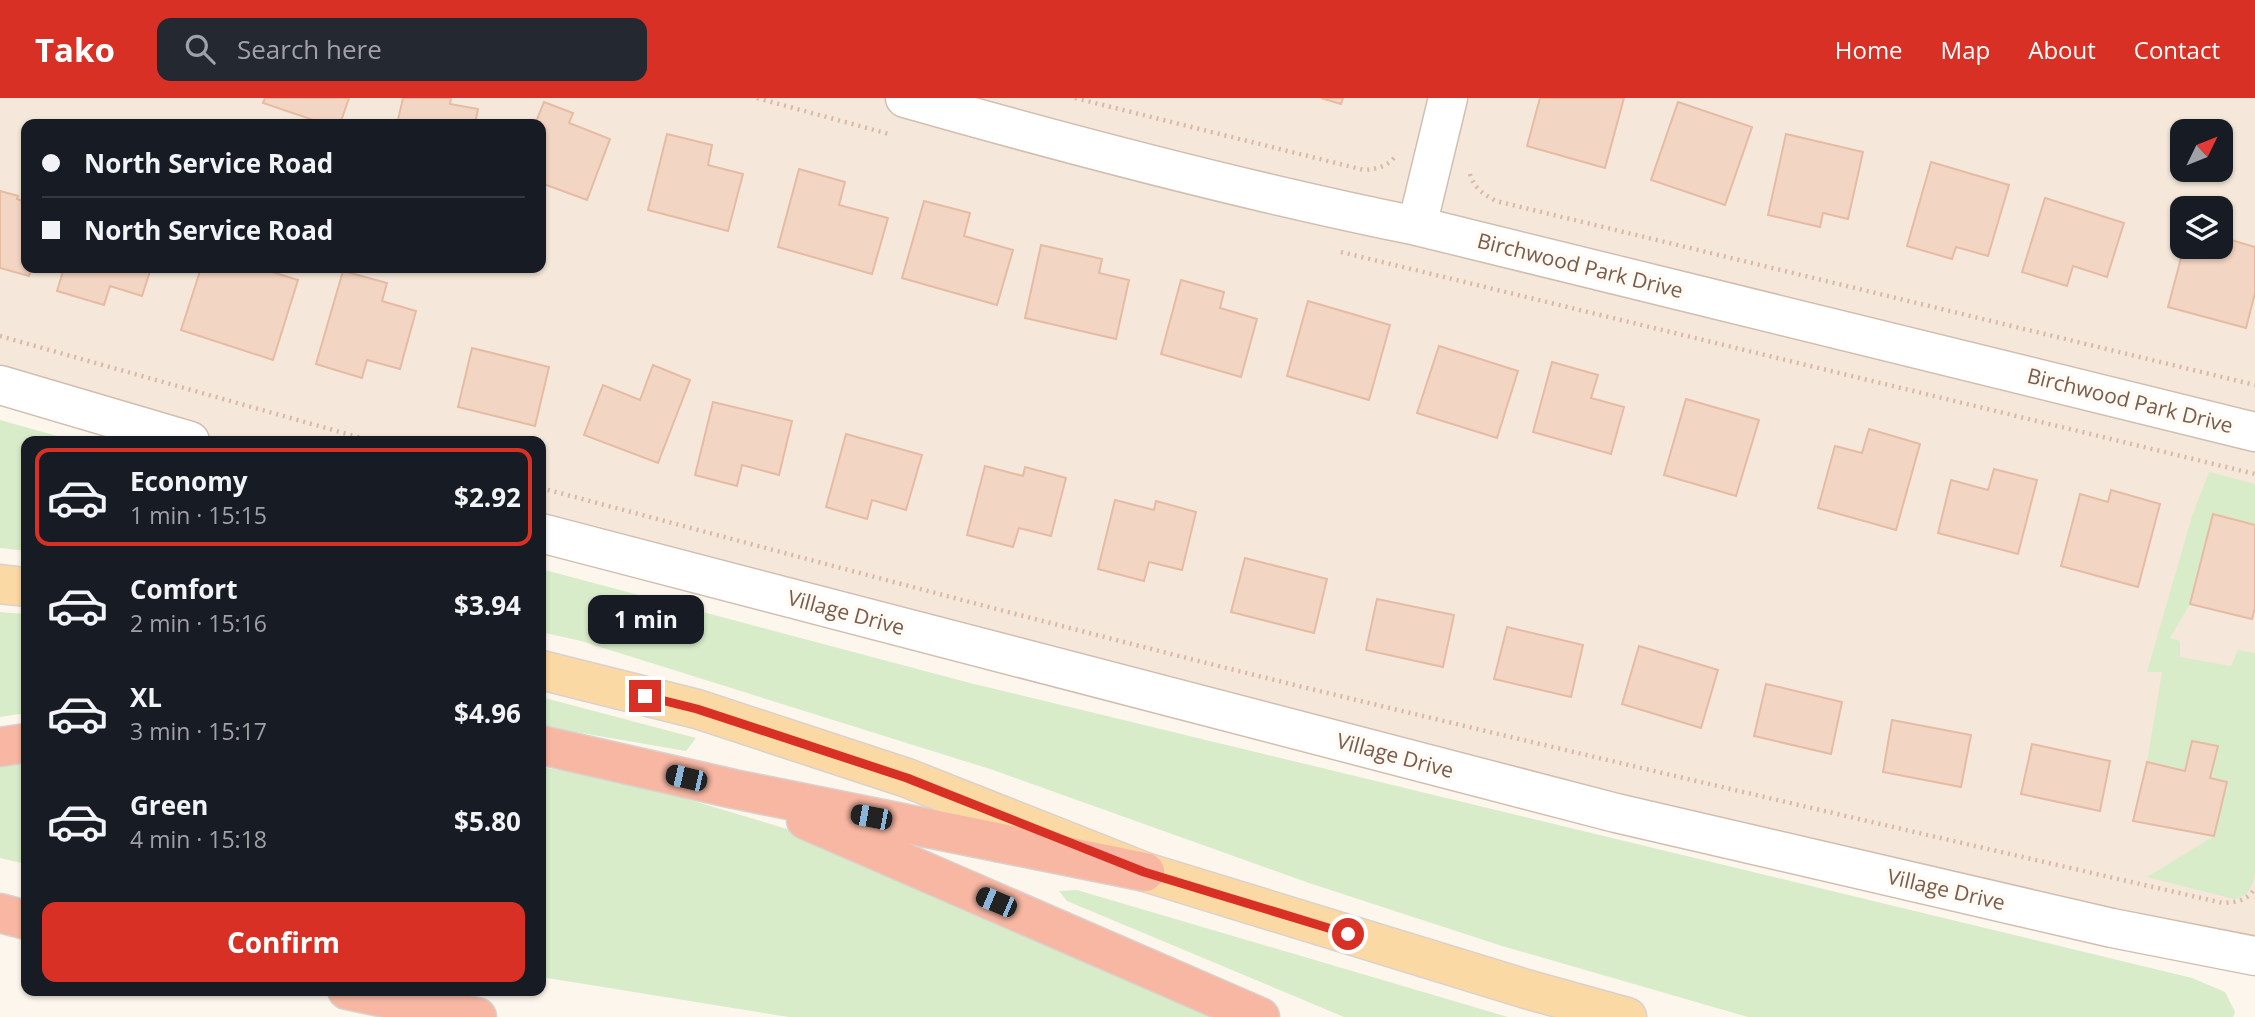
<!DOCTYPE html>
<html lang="en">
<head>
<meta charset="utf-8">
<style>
  :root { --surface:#171b24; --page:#242831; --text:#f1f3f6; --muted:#9ea1a6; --line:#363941; --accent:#d93025 }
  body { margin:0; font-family:"Open Sans",sans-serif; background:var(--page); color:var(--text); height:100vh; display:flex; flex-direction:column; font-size:26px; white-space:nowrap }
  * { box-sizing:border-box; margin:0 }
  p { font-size:23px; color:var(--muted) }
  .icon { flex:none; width:38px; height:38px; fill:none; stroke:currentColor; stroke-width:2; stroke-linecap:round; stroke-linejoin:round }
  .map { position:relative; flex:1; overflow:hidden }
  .sheet { position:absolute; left:21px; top:338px; width:525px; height:560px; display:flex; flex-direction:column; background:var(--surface); border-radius:14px; box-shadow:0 2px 5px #0004 }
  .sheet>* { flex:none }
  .banner { position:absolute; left:21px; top:21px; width:525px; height:154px; border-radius:14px; box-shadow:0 2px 5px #0004; display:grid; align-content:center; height:154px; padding:0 21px; background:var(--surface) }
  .needle { width:46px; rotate:47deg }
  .buttons { position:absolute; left:2170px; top:21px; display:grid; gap:14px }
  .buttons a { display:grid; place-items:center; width:63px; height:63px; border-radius:14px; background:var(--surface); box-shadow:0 2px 5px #0004; font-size:35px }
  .end { position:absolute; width:32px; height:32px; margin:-16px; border:9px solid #d93025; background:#fff; box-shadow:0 0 0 4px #fff }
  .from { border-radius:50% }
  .bubble { position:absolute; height:49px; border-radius:14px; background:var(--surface); box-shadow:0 2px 5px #0004; font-size:23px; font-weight:700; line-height:49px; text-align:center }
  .car { position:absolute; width:21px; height:42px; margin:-21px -10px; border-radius:9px; box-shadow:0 0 5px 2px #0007; background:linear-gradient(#222 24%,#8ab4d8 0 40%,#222 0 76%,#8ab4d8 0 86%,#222 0) }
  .banner b { display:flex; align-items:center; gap:24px; height:66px; font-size:26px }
  .banner b+b { border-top:2px solid var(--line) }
  .banner i { width:18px; height:18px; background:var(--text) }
  ul { padding:12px 0 0; list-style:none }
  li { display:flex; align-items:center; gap:21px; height:98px; margin:0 14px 10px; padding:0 7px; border:4px solid transparent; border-radius:14px }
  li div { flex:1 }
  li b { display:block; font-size:26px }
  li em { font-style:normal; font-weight:700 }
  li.current { border-color:var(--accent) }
  li>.icon { width:63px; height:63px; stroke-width:1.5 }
  .button { display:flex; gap:14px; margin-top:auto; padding:14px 21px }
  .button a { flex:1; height:80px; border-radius:14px; background:var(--accent); color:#fff; font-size:28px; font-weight:700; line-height:80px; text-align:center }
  header { display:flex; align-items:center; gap:42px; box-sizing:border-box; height:98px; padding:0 35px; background:var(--accent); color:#fff }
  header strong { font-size:33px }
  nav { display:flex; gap:38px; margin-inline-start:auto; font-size:24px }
  .search { width:490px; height:63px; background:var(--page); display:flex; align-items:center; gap:18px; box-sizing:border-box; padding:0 24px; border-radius:14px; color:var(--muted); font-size:26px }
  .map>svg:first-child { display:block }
  .residential { fill:#f5e8da; fill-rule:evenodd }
  .green { fill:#d8ecc9 }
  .building { fill:#f3d5c3; stroke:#e6bba3; stroke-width:2 }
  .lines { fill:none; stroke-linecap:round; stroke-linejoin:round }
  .minor-casing { stroke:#d1beb0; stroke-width:41 }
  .major-casing { stroke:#dad1cd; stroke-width:41 }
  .highway-casing { stroke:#dad1cd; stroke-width:41 }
  .path { stroke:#d9b8a5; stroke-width:4.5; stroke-dasharray:2 5; stroke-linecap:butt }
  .minor { stroke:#fff; stroke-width:38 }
  .major { stroke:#fbd9a5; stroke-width:38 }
  .highway { stroke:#f7b7a3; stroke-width:38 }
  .route { stroke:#d93025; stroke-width:9 }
  .labels { text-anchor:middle; stroke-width:7; stroke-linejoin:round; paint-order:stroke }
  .street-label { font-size:21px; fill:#7a5c4d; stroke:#fffaf3 }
</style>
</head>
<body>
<header>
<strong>Tako</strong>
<div class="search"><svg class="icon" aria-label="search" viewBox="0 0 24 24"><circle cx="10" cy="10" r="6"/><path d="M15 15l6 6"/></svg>Search here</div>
<nav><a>Home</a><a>Map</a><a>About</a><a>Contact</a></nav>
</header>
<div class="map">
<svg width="2255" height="919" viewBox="0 0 2255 919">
  <rect width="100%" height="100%" fill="#fdf6ec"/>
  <path class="residential" d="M0,0H2255V858L541,435V343H190L0,287ZM26,26H541V170H26ZM2182,33H2221V72H2182ZM2182,110H2221V149H2182Z"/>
  <path class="green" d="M0,322L75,343H26V453L0,450Z
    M2209,374L2255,386V427L2213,416L2190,506L2170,540L2180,543V559L2231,568L2238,552L2255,555V776C2252,790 2249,798 2234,801L2147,779L2214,738L2226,684L2210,680L2218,648L2192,643L2185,673L2147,664L2162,574H2147L2192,418Z
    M541,471L970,585L2192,880L2225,894L2235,914L2233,919H1748L1502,848L1309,785L993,672L581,543L541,534Z
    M0,514L26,516V615L0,619Z
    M541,599L696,640L686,653L541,628Z
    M26,659V766L0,760V662Z
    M541,669L630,684L797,734L1220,919H789L541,879Z
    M1077,792L1508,919H1344L1067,803L1059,793Z"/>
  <path class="building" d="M265,0H349L340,26H325L263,5Z
    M403,0H451L450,6L478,11L475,26H397Z
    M1321,0H1343L1341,6Z
    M1540,0H1624L1605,70L1527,48Z
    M544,4L573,15L569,25L610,41L587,102L541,85V26H535Z
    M1678,4L1752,29L1725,107L1651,82Z
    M667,36L712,47L708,67L743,76L728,133L648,112Z
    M1786,36L1863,54L1848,121L1823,115L1820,129L1768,117Z
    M1931,64L2009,87L1988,158L1956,149L1952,161L1907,148Z
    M799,71L845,84L839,107L888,120L872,176L778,149Z
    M0,93L18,98L17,101L26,104V170H32L29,178L0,170Z
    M2045,100L2124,125L2107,179L2073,168L2067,188L2022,174Z
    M924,103L970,115L964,138L1013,152L997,207L902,180Z
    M2221,139L2255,149V195L2246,230L2168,209L2184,149H2221Z
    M1041,147L1102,161L1099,175L1129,182L1116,241L1025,220Z
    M64,170H151L142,198L110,188L104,207L57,193Z
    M201,170H259L298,182L273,262L181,232Z
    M343,173L387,185L382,203L416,213L400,271L367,262L362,280L316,266Z
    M1181,182L1224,194L1220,210L1257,221L1241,279L1161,256Z
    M1308,203L1390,227L1369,302L1287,278Z
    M1439,248L1518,273L1497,340L1417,315Z
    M472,250L549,269L535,328L458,309Z
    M1552,264L1598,277L1591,300L1624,309L1611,356L1533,334Z
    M653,267L690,282L658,365L584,337L603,287L640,302Z
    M1686,301L1759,322L1736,398L1664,377Z
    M713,304L792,323L779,377L742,367L737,388L695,377Z
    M1869,331L1920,346L1896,432L1818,410L1835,348L1862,355Z
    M846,336L922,357L906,412L872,402L867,421L826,409Z
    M985,368L1023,378L1025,369L1066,380L1051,438L1019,430L1013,449L967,437Z
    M1994,371L2037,382L2018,456L1938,435L1951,382L1988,392Z
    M2111,392L2160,406L2138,489L2061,468L2080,396L2108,404Z
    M1115,402L1154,412L1156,403L1196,414L1182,472L1149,464L1144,483L1098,471Z
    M2213,416L2255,427V510L2252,521L2190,506Z
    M1245,460L1327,481L1314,535L1231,514Z
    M1377,501L1454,517L1443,569L1366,552Z
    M1507,529L1583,547L1571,599L1494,581Z
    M1639,548L1718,572L1701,630L1622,606Z
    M1766,586L1842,604L1831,656L1754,638Z
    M1892,622L1971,637L1961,689L1883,674Z
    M2192,643L2218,648L2210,680L2227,684L2214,738L2133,723L2147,664L2185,673Z
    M2032,646L2110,663L2100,713L2021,696Z"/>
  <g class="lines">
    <defs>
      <path id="minor" d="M905,0C1074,48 1244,93 1417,128L2255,334
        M1417,128L1448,0
        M0,287L190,343
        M541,435L1616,715L2112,830L2255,858"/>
      <path id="major" d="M0,486L26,489
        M541,572L697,611L907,680L1145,774L1526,891L1627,919"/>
      <path id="highway" d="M541,647L734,691L1145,774
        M0,649L26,645
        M806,722L1260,919
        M0,815L26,822
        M347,892L477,919"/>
    </defs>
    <use href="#minor" class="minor-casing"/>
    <use href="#major" class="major-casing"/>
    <use href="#highway" class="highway-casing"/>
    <path class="path" d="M757,0L889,36
      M1075,0L1364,72C1376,71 1386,69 1394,60
      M1470,76C1474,90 1483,96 1496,103L2255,287
      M1341,154L2255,376
      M0,238L372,343
      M541,390C796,458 1051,527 1307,590C1612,664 1917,735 2223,805C2237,804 2247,803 2255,790"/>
    <use href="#minor" class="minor"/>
    <use href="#major" class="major"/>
    <use href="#highway" class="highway"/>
  </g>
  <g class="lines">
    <path class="route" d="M645,598L697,611L907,680L1144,774L1348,836"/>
  </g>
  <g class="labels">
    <g class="street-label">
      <text transform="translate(1580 168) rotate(14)" y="7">Birchwood Park Drive</text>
      <text transform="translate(2130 303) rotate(14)" y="7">Birchwood Park Drive</text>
      <text transform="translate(846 515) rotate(15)" y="7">Village Drive</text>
      <text transform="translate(1395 658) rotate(15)" y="7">Village Drive</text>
      <text transform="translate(1946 792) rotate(13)" y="7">Village Drive</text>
    </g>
  </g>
</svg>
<div class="buttons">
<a><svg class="needle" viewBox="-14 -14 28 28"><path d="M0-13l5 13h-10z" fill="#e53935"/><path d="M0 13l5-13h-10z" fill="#9ea1a6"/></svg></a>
<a><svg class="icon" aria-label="layers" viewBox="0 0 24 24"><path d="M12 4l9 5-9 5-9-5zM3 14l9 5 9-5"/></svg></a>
</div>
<i class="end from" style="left:1348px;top:836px"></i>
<i class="end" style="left:645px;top:598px"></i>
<div class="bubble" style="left:588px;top:497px;width:116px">1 min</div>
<i class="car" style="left:686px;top:680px;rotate:283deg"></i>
<i class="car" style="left:871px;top:719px;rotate:281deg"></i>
<i class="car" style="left:996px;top:804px;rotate:293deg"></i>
<div class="banner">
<b><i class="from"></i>North Service Road</b>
<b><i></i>North Service Road</b>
</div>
<section class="sheet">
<ul>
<li class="current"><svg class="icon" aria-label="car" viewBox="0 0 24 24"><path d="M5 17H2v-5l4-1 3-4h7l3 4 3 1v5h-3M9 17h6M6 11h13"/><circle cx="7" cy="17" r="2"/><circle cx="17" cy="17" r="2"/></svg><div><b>Economy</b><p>1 min · 15:15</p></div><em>$2.92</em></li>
<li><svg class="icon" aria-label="car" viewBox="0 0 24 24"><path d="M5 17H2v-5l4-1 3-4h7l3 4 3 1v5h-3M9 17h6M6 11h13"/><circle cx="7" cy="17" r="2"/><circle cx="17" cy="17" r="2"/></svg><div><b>Comfort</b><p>2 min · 15:16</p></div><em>$3.94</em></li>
<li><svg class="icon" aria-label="car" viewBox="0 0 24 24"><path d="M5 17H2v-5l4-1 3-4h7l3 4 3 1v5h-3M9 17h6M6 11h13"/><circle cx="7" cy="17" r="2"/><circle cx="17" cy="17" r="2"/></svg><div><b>XL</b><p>3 min · 15:17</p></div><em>$4.96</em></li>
<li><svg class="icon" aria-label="car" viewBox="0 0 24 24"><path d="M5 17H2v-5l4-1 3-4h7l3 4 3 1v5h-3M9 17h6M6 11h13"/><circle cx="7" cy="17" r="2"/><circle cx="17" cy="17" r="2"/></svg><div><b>Green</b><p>4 min · 15:18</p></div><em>$5.80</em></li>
</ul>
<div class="button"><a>Confirm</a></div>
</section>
</div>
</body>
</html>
